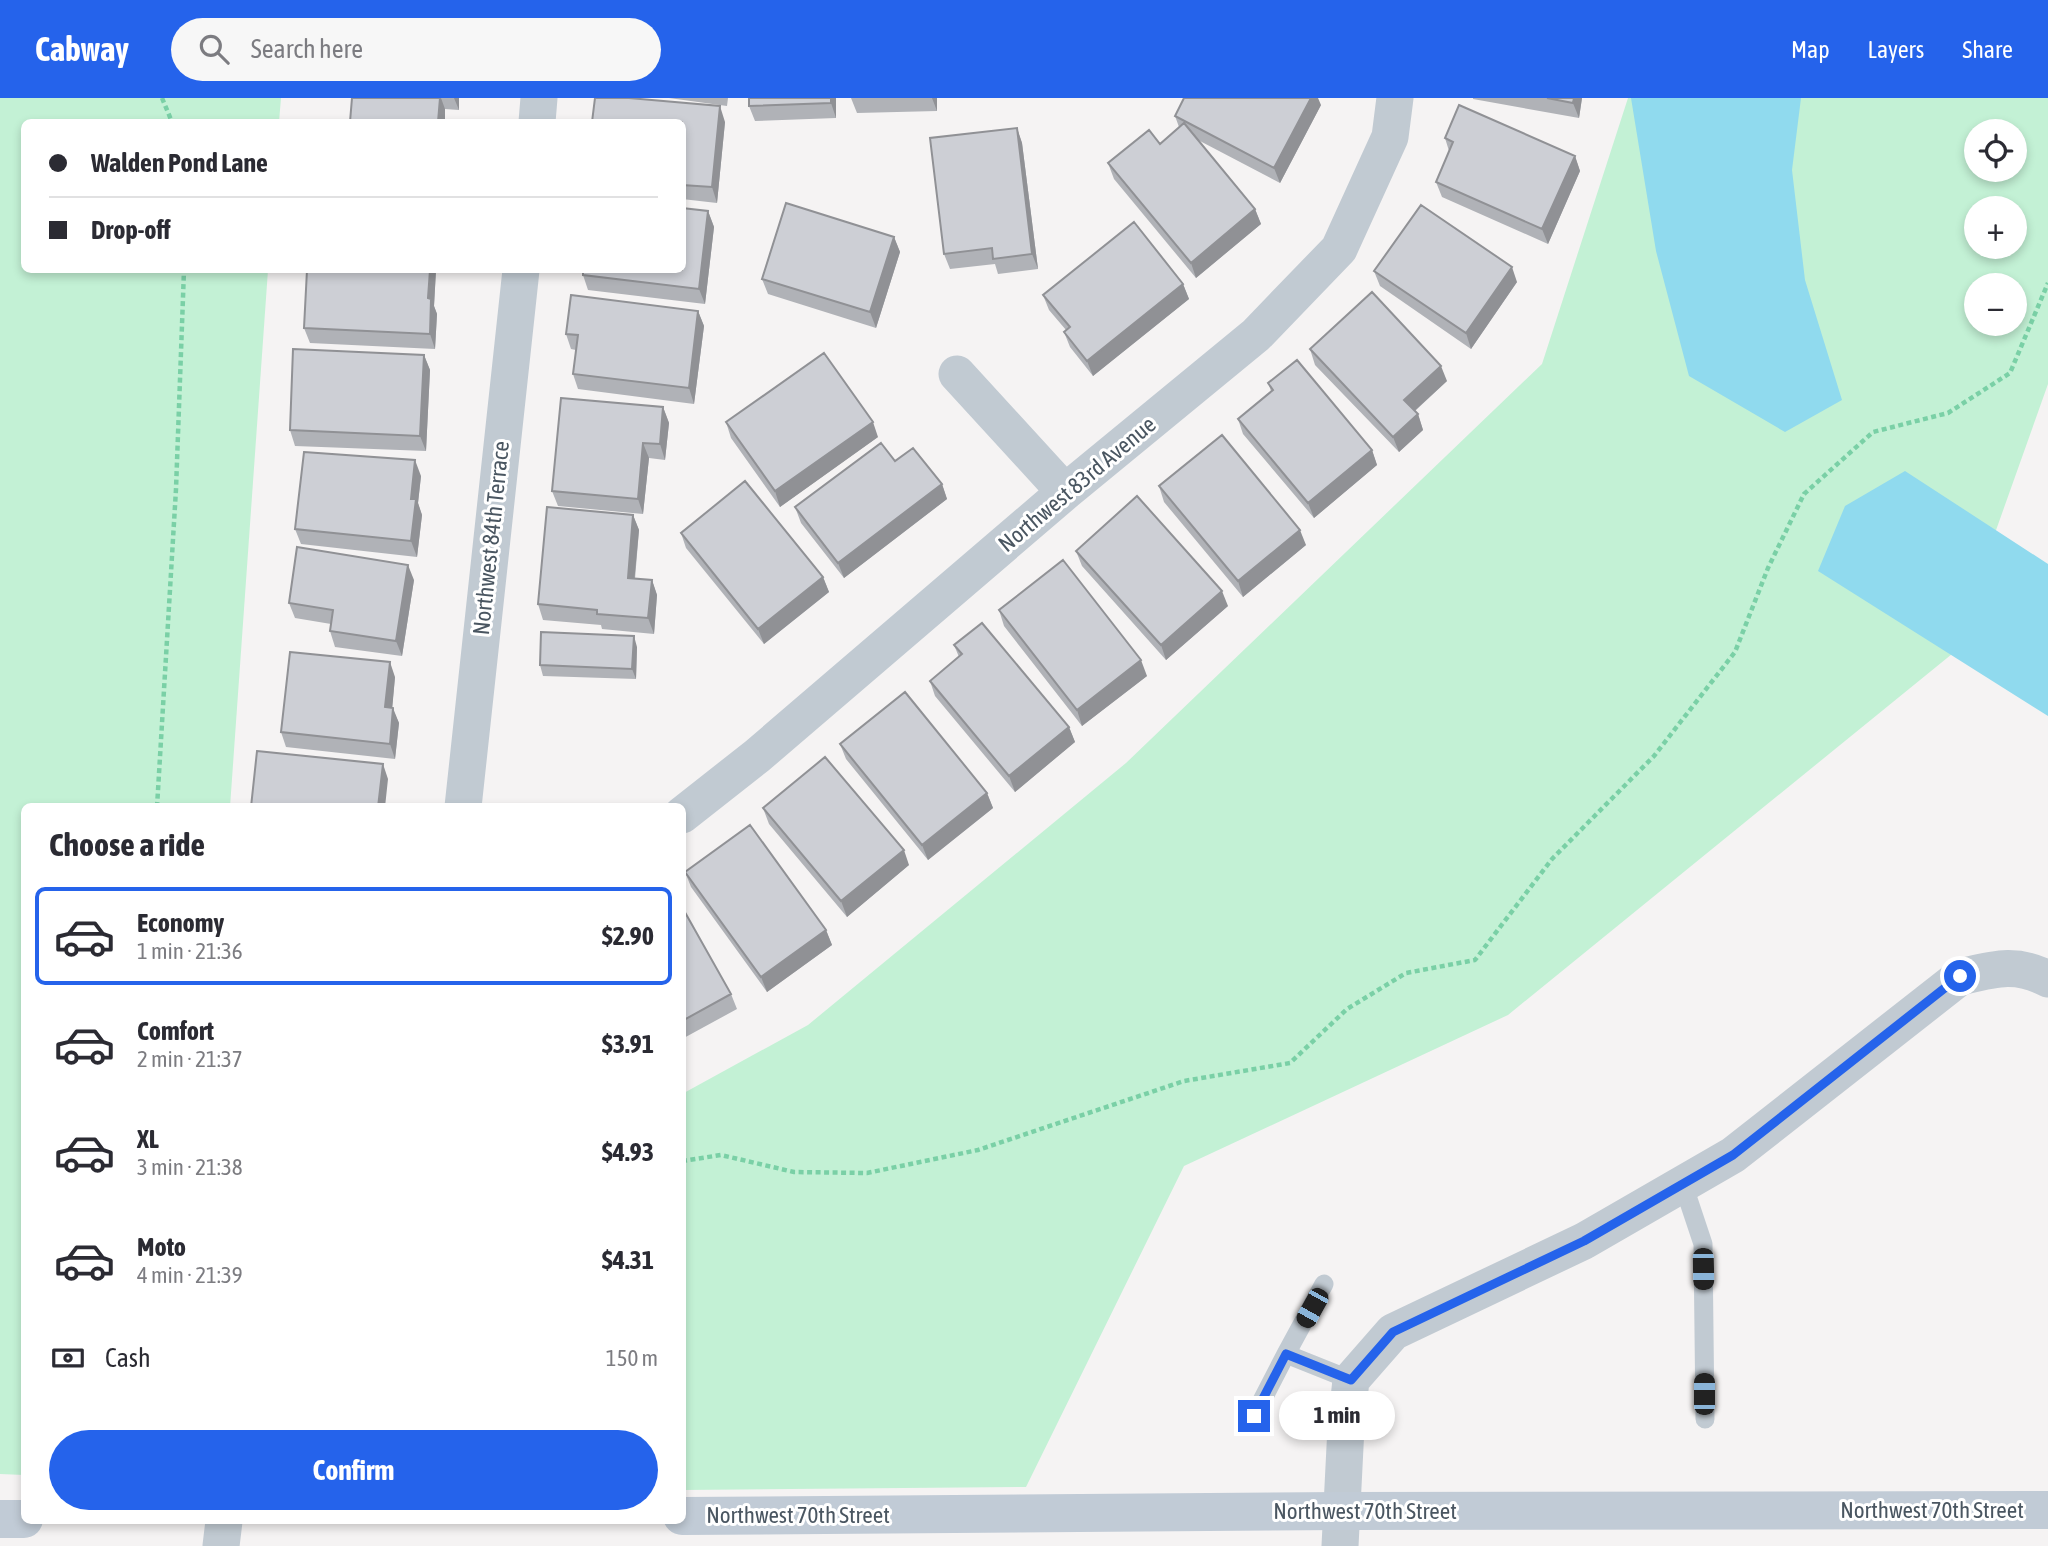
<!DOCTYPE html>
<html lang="en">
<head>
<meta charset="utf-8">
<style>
  :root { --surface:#fff; --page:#f7f7f7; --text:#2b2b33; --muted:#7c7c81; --line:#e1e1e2; --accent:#2563eb }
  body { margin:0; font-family:"Asap Condensed",sans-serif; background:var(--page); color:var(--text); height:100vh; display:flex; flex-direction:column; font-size:26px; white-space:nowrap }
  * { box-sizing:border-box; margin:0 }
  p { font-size:23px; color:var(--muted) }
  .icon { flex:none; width:38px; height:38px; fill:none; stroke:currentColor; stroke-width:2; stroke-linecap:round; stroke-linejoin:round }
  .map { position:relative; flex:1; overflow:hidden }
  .side { position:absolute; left:21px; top:705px; width:665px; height:721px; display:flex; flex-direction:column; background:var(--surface); border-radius:10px; box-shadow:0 4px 10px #0003 }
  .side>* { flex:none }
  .guide { position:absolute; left:21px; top:21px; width:665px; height:154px; border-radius:10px; box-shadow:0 4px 10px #0003; display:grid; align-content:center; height:154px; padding:0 28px; background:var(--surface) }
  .tools { position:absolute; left:1964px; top:21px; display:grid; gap:14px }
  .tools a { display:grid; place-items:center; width:63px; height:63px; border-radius:50%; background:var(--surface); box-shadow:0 4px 10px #0003; font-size:35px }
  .end { position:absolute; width:32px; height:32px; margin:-16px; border:9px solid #2563eb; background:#fff; box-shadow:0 0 0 4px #fff }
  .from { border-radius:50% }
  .bubble { position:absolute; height:49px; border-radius:24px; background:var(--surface); box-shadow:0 4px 10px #0003; font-size:23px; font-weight:700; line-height:49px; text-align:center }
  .car { position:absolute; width:21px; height:42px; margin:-21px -10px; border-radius:9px; box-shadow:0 0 5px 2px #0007; background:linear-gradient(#222 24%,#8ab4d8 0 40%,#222 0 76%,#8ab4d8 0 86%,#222 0) }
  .guide b { display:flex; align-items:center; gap:24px; height:66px; font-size:26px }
  .guide b+b { border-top:2px solid var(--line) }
  .guide i { width:18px; height:18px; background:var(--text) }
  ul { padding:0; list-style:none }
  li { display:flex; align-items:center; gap:21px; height:98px; margin:0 14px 10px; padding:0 14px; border:4px solid transparent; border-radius:10px }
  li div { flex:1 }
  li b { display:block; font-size:26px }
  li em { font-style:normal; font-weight:700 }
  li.current { border-color:var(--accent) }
  li>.icon { width:63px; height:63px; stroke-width:1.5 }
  h2 { padding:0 28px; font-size:32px; line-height:84px }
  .pay { display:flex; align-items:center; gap:18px; height:77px; padding:0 28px; font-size:26px }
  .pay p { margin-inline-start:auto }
  .action { display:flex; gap:14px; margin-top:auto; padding:14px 28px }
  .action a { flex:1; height:80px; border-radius:42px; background:var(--accent); color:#fff; font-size:28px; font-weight:700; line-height:80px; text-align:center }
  header { display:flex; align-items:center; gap:42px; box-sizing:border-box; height:98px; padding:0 35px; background:var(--accent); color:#fff }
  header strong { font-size:33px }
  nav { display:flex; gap:38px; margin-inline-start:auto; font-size:24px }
  .search { width:490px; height:63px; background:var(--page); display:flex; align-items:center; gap:18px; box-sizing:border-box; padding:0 24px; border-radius:38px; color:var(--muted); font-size:26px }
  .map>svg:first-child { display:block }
  .green { fill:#c3f1d5; fill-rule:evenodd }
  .water { fill:#90daee }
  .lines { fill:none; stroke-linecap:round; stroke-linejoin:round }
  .path { stroke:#7ad0a6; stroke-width:4.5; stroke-dasharray:5 3.5; stroke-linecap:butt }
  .lane { stroke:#c1cad2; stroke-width:19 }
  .street { stroke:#c1cad2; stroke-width:37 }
  .secondary { stroke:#c1cbd6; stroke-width:38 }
  .wall { fill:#b0b2b7 }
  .shaded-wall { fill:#909195 }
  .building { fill:#cdcfd5; stroke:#909195; stroke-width:2 }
  .route { stroke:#2563eb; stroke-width:9 }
  .labels { text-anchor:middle; stroke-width:6; stroke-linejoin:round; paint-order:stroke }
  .street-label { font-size:23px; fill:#4a5661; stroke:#fff }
</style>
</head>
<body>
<header>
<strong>Cabway</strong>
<div class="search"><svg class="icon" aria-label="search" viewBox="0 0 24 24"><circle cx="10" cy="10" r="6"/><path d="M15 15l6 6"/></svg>Search here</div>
<nav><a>Map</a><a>Layers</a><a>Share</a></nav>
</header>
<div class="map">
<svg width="2048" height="1448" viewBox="0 0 2048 1448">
  <rect width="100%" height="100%" fill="#f5f3f3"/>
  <path class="green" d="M0,0H281L279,24H24V172H268L230,709H24V1377L0,1376Z
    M1628,0H2048V286L1952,556L1508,917L1184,1068L1026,1389L683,1392L682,996L808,927L1126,665L1542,266ZM1976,33H2014V72H1976ZM1976,110H2014V149H1976ZM1976,187H2014V226H1976Z"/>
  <path class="water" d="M1631,0H1801L1792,72L1805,182L1842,302L1785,334L1689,278L1656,153Z
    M1905,373L2048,466V618L1818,473L1845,408Z"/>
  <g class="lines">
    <path class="path" d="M162,0L172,24
      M157,709L176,391L184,172
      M682,1063L721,1057L794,1074L867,1075L978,1052L1184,983L1290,965L1347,911L1406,875L1475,862L1552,761L1654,658L1735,554L1768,470L1804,396L1873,334L1948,315L2010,275L2048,185"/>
    <path class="lane" d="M1683,1086L1703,1146L1705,1321
      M1324,1186L1286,1256L1351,1282
      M1254,1318L1286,1256"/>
    <path class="street" d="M537,24L539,0
      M957,276L1065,394
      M463,709L521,172
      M682,717L757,658L1065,394L1256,237L1339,151L1390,39L1395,0
      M221,1448L224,1423
      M1340,1448L1346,1329L1351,1282L1393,1234L1584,1143L1733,1057L1960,879C1994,871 2016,864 2048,881"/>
    <path class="secondary" d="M682,1418L1342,1413L2048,1412
      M0,1421H24"/>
  </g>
  <path class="wall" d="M352,0H459V12L445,11Z
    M669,0H728L727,8Z
    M836,0V20L755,23L749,8Z
    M851,0H937V13L857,15Z
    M1473,0H1582L1579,20L1473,1Z
    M1321,7L1280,85L1198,42L1255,111L1261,126L1196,180L1114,81L1108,65L1160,46L1179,29L1175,18Z
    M682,24H725L717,105L682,101Z
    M1017,30L1022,45L1038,171L998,176L995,166L950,171L944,156Z
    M1445,40L1575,58L1580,73L1548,146L1442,99L1436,84L1449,53Z
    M708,113L714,129L705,206L588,192L583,177Z
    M894,139L900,154L876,230L768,196L762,181Z
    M307,172H436L434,208L437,216L435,251L310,245L304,230Z
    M1374,173L1517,184L1471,251L1380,188Z
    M1183,186L1189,201L1093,278L1070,249L1064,234L1066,232L1049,212L1043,197Z
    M698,213L704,228L694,306L578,291L573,276L576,252L571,251L566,236Z
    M1310,251L1447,283L1415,313L1418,316L1423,332L1399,354L1315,267Z
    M424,257L430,272L426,353L295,348L290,332Z
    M1268,285L1372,352L1377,367L1314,420L1243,336L1238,321L1271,293Z
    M663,309L669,325L665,362L649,360L643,416L558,408L552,393Z
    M726,324L878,339L780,409L731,340Z
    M895,363L942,386L947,401L844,480L801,425L795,409Z
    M421,378L418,405L422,417L417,459L301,446L295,431Z
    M1159,388L1306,447L1243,499L1164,404Z
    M633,417L639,432L635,481L652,482L657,497L654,536L602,531L601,527L543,522L538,506Z
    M681,435L823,479L829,494L764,546L686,450Z
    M1076,453L1228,508L1166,562L1082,468Z
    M414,482L402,558L335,549L330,533L331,526L295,520L289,505Z
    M999,512L1147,578L1082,628L1004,528Z
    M954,547L1069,629L1075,644L1015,694L935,598L930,583L959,559Z
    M637,549L636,581L543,578L540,567Z
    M395,579L392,610L399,625L395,661L286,649L281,634Z
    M840,646L987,695L993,710L928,762L846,661Z
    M763,710L909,767L847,819L769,726Z
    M685,774L826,832L832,847L767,894L691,789Z
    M682,809L731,896L737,911L682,941Z"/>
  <path class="shaded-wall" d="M440,0H441L445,11V24H438Z
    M454,0H459V12Z
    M831,0H836V20L831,5Z
    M932,0H937V13Z
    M1311,0H1318L1321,7L1280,85L1274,70Z
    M1574,0H1582L1579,20L1573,5Z
    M720,8L725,24L717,105L712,89Z
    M1017,30L1022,45L1038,171L1032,156Z
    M1575,58L1580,73L1548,146L1542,131Z
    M1255,111L1261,126L1196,180L1191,165Z
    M708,113L714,129L705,206L699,191Z
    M894,139L900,154L876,230L870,214Z
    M1512,169L1517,184L1471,251L1466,235Z
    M430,172H436L434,208L437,216L435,251L430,236L428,200Z
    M1183,186L1189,201L1093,278L1087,263Z
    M698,213L704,228L694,306L689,290Z
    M424,257L430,272L426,353L420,338Z
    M1441,268L1447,283L1410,317L1404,302Z
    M663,309L669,325L665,362L660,346Z
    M1418,316L1423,332L1399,354L1393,339Z
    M873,324L878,339L780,409L775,393Z
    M643,345L649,360L643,416L638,401Z
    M1372,352L1377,367L1314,420L1308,405Z
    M415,362L421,378L418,405L422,417L417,459L411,443V401Z
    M942,386L947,401L844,480L838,465Z
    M633,417L639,432L633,496L628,480Z
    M1300,432L1306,447L1243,499L1238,483Z
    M408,467L414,482L402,558L396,543Z
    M823,479L829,494L764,546L758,531Z
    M652,482L657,497L654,536L648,520Z
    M1222,493L1228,508L1166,562L1161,547Z
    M634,538L637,549L636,581L632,571Z
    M1141,562L1147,578L1082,628L1077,612Z
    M390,564L395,579L391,624L385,609Z
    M393,610L399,625L395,661L390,646Z
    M1069,629L1075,644L1015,694L1009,678Z
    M383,666L388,681L385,709H378Z
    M987,695L993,710L928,762L922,747Z
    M904,752L909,767L847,819L841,803Z
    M826,832L832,847L767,894L761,879Z"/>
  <path class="building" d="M352,0H440L438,24H350Z
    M595,0H629L720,8L712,89L682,87V24H592Z
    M749,0H831V5L749,8Z
    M1184,0H1311L1274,70L1175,18Z
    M1547,0H1574L1573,5Z
    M1459,7L1575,58L1542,131L1436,84L1453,44L1445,40Z
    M1184,25L1255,111L1191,165L1108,65L1149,32L1160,46Z
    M1017,30L1032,156L993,161L992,150L944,156L930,40Z
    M786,105L894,139L870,214L762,181Z
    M1421,107L1512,169L1466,235L1374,173Z
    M682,110L708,113L699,191L583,177V172H682Z
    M1134,124L1183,186L1087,263L1064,234L1070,229L1043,197Z
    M307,172H430L428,200L431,201L430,236L304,230Z
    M1372,194L1441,268L1404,302L1418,316L1393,339L1310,251Z
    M571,197L698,213L689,290L573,276L578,237L566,236Z
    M293,251L424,257L420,338L290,332Z
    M824,255L873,324L775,393L726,324Z
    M1297,262L1372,352L1308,405L1238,321L1273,292L1268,285Z
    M561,300L663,309L660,346L643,345L638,401L552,393Z
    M1222,337L1300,432L1238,483L1159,388Z
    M881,345L895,363L913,350L942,386L838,465L795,409Z
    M304,354L415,362L411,401H416L411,443L295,431Z
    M745,383L823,479L758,531L681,435Z
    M1137,398L1222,493L1161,547L1076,453Z
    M547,409L633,417L628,480L652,482L648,520L597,516V512L538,506Z
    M297,449L408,467L396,543L330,533L333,512L289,505Z
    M1063,462L1141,562L1077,612L999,512Z
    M982,525L1069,629L1009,678L930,583L962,556L954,547Z
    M541,534L634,538L632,571L540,567Z
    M290,554L390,564L385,609L393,610L390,646L281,634Z
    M905,594L987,695L922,747L840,646Z
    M257,653L383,666L378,709H251Z
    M825,659L904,752L841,803L763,710Z
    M750,727L826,832L761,879L685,774Z
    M682,809L731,896L682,923Z"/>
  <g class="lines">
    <path class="route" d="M1254,1318L1286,1256L1351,1282L1393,1234L1584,1143L1733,1057L1960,878"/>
  </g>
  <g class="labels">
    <g class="street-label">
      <text transform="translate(1077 386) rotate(-40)" y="8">Northwest 83rd Avenue</text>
      <text transform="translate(491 440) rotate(-84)" y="8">Northwest 84th Terrace</text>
      <text x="1932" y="1420">Northwest 70th Street</text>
      <text x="1365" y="1421">Northwest 70th Street</text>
      <text x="798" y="1425">Northwest 70th Street</text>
    </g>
  </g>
</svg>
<div class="tools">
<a><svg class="icon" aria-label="locate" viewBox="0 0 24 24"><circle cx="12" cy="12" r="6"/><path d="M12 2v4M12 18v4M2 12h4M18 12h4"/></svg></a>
<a>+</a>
<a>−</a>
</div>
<i class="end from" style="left:1960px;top:878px"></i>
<i class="end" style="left:1254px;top:1318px"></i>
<div class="bubble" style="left:1279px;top:1293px;width:116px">1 min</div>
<i class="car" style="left:1703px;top:1171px;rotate:179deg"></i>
<i class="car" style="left:1312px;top:1210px;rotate:209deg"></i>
<i class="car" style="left:1704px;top:1296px;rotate:0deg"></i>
<div class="guide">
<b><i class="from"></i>Walden Pond Lane</b>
<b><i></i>Drop-off</b>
</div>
<section class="side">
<h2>Choose a ride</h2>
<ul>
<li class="current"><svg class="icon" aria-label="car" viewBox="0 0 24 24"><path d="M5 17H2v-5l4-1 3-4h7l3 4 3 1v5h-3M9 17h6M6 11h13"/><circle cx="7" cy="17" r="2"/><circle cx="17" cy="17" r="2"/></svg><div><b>Economy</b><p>1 min · 21:36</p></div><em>$2.90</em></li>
<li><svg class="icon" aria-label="car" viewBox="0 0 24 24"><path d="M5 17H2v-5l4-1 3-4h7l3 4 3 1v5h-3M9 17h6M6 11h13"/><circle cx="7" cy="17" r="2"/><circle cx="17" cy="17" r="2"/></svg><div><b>Comfort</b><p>2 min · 21:37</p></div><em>$3.91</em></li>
<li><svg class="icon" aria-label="car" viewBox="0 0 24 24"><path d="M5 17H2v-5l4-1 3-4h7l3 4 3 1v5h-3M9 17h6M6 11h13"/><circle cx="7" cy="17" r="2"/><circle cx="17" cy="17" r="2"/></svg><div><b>XL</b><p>3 min · 21:38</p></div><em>$4.93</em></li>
<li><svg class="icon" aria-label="car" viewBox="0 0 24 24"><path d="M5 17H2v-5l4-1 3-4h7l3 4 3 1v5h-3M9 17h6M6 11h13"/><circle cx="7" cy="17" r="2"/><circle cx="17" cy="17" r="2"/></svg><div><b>Moto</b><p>4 min · 21:39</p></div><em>$4.31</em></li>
</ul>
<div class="pay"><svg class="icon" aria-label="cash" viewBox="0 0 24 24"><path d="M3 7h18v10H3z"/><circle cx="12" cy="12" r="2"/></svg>Cash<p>150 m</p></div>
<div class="action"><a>Confirm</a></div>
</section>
</div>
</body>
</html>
